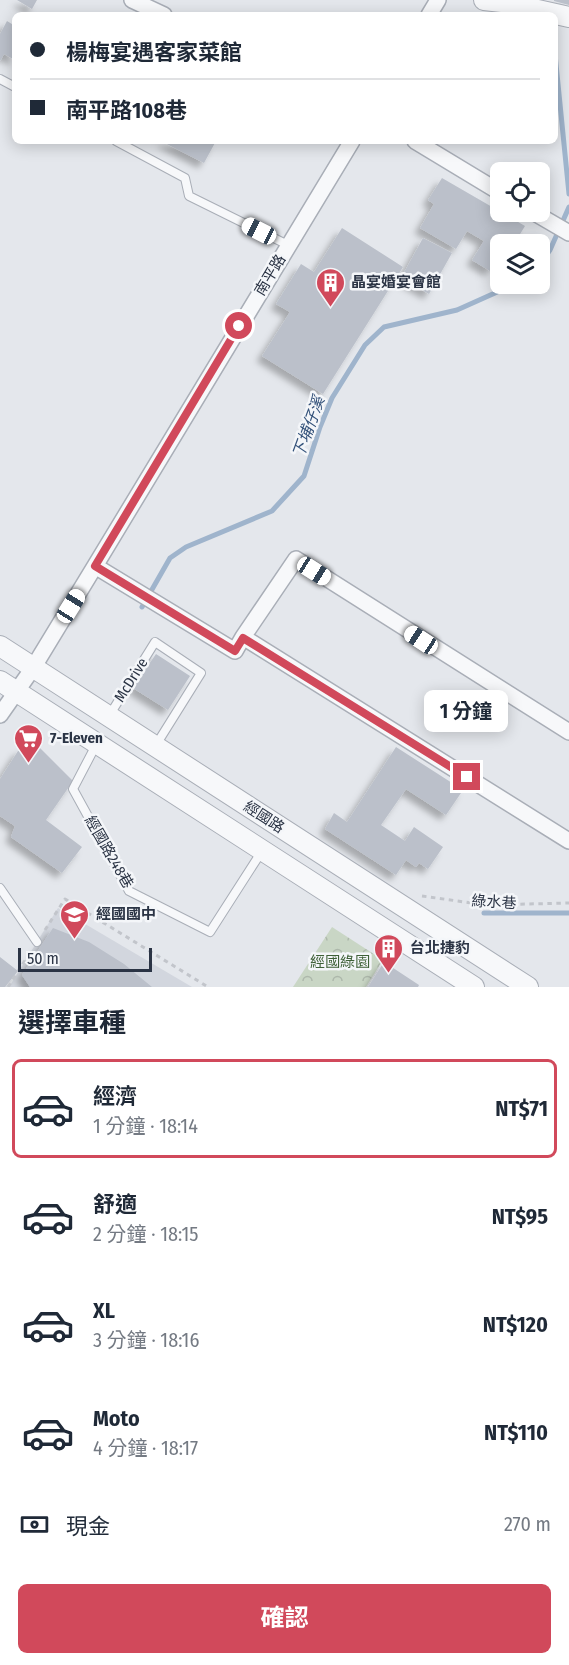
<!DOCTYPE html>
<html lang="zh-TW">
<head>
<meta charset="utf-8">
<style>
  :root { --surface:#fff; --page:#f2f2f3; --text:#1f2937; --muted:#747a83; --line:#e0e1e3; --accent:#d1495b }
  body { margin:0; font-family:"Fira Sans Condensed","Noto Sans TC",sans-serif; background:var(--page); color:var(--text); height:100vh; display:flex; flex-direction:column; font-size:22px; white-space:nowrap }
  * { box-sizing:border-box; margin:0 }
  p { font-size:20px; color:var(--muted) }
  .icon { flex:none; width:33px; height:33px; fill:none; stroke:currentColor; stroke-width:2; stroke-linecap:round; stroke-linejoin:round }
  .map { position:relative; height:987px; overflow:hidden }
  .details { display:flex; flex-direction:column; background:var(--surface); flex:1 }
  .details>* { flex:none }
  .hud { position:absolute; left:12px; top:12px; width:546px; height:132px; border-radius:9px; box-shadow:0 3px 15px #0003; display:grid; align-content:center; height:132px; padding:0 18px; background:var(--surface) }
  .buttons { position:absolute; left:490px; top:162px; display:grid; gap:12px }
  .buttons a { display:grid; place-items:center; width:60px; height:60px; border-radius:9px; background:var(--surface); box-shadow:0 3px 15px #0003; font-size:30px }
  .scale { position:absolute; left:18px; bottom:15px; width:134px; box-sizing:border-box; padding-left:6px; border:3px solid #2b3445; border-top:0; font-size:16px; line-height:21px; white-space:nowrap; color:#2b3445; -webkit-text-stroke:4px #f4f6f9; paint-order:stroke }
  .end { position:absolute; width:27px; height:27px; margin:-14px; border:8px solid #d1495b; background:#fff; box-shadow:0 0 0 3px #fff }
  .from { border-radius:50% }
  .bubble { position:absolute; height:42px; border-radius:9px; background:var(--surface); box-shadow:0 3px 15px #0003; font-size:20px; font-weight:700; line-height:42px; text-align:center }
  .car { position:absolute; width:18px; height:36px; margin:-18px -9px; border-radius:8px; box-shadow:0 0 4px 2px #0007; background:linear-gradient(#fff 24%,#345 0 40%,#fff 0 76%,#345 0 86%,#fff 0) }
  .hud b { display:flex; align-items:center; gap:21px; height:57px; font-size:22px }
  .hud b+b { border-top:2px solid var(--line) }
  .hud i { width:15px; height:15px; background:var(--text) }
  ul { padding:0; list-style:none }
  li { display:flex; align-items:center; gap:18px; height:99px; margin:0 12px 9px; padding:0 6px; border:3px solid transparent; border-radius:9px }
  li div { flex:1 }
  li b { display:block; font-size:22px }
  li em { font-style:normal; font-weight:700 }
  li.current { border-color:var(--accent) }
  li>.icon { width:54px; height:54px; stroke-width:1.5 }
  h2 { padding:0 18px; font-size:27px; line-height:72px }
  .pay { display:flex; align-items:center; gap:15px; height:66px; padding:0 18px; font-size:22px }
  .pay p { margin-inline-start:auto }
  .cta { display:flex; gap:12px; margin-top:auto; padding:12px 18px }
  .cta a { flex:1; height:69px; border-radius:9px; background:var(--accent); color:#fff; font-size:24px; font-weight:700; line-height:69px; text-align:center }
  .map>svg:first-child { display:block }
  .built { fill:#d2d6de }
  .park { fill:url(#park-crowns) }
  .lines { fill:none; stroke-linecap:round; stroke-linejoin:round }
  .stream { stroke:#9fb4cc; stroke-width:5 }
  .building { fill:#bbc0ca; filter:url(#shadow) }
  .service-casing { stroke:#a9aeb7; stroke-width:10 }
  .minor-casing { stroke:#a9aeb7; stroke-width:18 }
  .tertiary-casing { stroke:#a9aeb7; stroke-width:22 }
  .path { stroke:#c2c5cb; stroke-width:3; stroke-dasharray:4.5 4.5; stroke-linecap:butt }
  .service { stroke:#f7f8fa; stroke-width:8 }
  .minor { stroke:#f7f8fa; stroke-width:15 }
  .tertiary { stroke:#f7f8fa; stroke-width:20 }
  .route { stroke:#d1495b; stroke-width:8 }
  .labels { text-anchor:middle; stroke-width:5; stroke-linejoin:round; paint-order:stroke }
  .street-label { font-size:15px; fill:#2b3445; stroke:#f4f6f9 }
  .poi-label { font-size:15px; font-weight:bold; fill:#2b3445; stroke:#f4f6f9; text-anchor:start }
  .park-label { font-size:15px; fill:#3f6138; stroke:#f4f6f9 }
  .water-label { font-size:16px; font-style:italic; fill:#34527a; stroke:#f4f6f9 }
</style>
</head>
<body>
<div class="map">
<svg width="569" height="987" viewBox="0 0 569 987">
  <defs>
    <pattern id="park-crowns" width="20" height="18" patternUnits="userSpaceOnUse" patternTransform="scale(1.5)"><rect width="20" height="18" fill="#c9d6c5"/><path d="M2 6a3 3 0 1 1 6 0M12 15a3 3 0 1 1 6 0" fill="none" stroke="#adb8ab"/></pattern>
    <filter id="shadow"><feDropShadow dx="-5.5" dy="5.5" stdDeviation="3" flood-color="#0004"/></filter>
  </defs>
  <rect width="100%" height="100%" fill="#e4e7ec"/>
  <path class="built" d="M58,908L192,987H9Z"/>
  <path class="park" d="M332,927L383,960L366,987H293Z"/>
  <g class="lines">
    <path class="stream" d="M555,54L569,194
      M540,264L550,250L569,207
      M142,607L170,558L186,547L272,511L304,476L320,427L332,398L365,345L384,327L457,310L515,284
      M484,913H569"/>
  </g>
  <path class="building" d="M17,0H37L32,9Z
    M569,0V5L554,1V0Z
    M7,21L15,26V60L4,54L0,61V34Z
    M161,141H216L204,163Z
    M442,178L525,226L514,244H501V264L496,261L490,271L472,260L484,241L467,231L456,249L420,228L434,204L428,200Z
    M342,228L403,267L323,394L262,356L290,312L276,304L301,264L314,272Z
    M423,238L452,253L429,294L401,278Z
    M156,654L190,676L168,710L133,688Z
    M38,746L73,781L46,820L82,847L62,873L11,837L15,826L0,816V779L18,751Z
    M396,747L463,790L446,815L406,789L381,825L405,841L414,827L443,847L428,869L419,863L416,867L406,860L396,875L325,829L334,813L347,822Z
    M53,928L89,942L124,964L152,987H30L22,975Z
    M0,957L18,971L5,987H0Z
    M384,962L419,985L418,987H368Z"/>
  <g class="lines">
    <defs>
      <path id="service" d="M0,79L15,87
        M116,141L185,178L189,196L288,245
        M109,716L155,642L201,673L156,745
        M96,745L73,789L129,891L210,932L262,851
        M0,888L37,942"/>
      <path id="minor" d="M132,0L164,15
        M429,15L438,0
        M415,141L501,193
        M533,212L569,233
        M95,566L235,651L243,637L569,841
        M243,637L296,559L569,732
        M0,715L33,668L95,566L352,141"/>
      <path id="tertiary" d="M484,0L502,2L569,17
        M0,646L528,987
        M0,681L474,987"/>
    </defs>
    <use href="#service" class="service-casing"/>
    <use href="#minor" class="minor-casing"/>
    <use href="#tertiary" class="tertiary-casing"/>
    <path class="path" d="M422,896L486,905L569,903
      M45,930L65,899L208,987
      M8,987L31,951"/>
    <use href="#service" class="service"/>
    <use href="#minor" class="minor"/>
    <use href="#tertiary" class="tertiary"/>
  </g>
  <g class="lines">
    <path class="route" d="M239,326L95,566L235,651L243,638L467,777"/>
  </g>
  <defs>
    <symbol id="building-pin" viewBox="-11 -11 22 30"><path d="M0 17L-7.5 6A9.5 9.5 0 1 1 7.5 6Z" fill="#d1495b" stroke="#f4f6f9"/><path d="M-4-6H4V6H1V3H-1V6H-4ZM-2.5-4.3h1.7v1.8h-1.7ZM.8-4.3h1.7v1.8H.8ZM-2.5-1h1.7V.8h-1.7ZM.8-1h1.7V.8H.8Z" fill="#fff"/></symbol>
    <symbol id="supermarket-pin" viewBox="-11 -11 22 30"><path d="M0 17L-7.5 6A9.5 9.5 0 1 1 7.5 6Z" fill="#d1495b" stroke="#f4f6f9"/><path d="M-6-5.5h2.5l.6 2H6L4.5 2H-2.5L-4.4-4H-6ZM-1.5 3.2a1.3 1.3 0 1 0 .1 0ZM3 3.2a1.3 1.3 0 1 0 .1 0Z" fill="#fff"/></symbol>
    <symbol id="school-pin" viewBox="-11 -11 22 30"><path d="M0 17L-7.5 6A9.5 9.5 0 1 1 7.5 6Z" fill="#d1495b" stroke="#f4f6f9"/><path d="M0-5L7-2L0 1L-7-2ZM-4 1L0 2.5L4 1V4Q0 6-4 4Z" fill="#fff"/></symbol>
  </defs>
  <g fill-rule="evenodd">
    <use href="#building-pin" x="314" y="266" width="33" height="45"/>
    <use href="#supermarket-pin" x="12" y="722" width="33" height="45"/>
    <use href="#school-pin" x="58" y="898" width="33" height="45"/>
    <use href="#building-pin" x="372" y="932" width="33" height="45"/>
  </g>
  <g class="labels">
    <g class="street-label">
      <text transform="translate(270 275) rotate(-59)" y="5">南平路</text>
      <text transform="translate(131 680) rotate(-58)" y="5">McDrive</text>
      <text transform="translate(264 817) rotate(33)" y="5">經國路</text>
      <text transform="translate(109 852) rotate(60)" y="5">經國路248巷</text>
      <text transform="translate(494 902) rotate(3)" y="5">綠水巷</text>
    </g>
    <g class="poi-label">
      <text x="351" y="287">晶宴婚宴會館</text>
      <text x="50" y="743">7-Eleven</text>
      <text x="96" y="919">經國國中</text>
      <text x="410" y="953">台北捷豹</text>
    </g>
    <g class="park-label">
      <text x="340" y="967">經國綠園</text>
    </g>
    <g class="water-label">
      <text transform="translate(308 427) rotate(-70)" y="6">下埔仔溪</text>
    </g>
  </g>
</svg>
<div class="buttons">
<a><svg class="icon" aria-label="locate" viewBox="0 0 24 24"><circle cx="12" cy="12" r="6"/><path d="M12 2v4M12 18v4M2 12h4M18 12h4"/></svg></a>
<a><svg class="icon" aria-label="layers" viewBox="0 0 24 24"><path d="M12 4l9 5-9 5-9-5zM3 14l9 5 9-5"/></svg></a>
</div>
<div class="scale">50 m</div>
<i class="end from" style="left:239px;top:326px"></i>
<i class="end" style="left:467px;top:777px"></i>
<div class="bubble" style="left:424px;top:690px;width:84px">1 分鐘</div>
<i class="car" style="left:259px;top:231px;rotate:297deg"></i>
<i class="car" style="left:314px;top:571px;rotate:122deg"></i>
<i class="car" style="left:71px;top:606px;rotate:32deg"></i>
<i class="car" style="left:421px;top:640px;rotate:303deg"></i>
<div class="hud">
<b><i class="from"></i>楊梅宴遇客家菜館</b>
<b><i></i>南平路108巷</b>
</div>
</div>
<section class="details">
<h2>選擇車種</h2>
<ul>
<li class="current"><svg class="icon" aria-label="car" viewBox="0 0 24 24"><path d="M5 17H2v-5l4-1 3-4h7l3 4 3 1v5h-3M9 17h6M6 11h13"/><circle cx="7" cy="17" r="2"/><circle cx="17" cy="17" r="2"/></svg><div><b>經濟</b><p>1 分鐘 · 18:14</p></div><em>NT$71</em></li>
<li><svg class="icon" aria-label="car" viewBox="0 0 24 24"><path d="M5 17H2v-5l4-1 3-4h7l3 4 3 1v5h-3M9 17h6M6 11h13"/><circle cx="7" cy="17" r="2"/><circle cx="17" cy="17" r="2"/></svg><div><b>舒適</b><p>2 分鐘 · 18:15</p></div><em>NT$95</em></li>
<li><svg class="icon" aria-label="car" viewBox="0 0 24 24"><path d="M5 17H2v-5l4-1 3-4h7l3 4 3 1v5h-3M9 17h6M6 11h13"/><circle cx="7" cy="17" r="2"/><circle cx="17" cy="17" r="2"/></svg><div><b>XL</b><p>3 分鐘 · 18:16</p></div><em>NT$120</em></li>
<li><svg class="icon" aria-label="car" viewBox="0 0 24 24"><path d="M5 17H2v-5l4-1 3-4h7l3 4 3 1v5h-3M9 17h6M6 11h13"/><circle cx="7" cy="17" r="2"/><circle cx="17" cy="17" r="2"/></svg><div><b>Moto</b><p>4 分鐘 · 18:17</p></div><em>NT$110</em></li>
</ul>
<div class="pay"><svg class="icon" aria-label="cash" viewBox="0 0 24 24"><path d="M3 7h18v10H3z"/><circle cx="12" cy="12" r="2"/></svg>現金<p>270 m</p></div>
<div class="cta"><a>確認</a></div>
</section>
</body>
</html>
